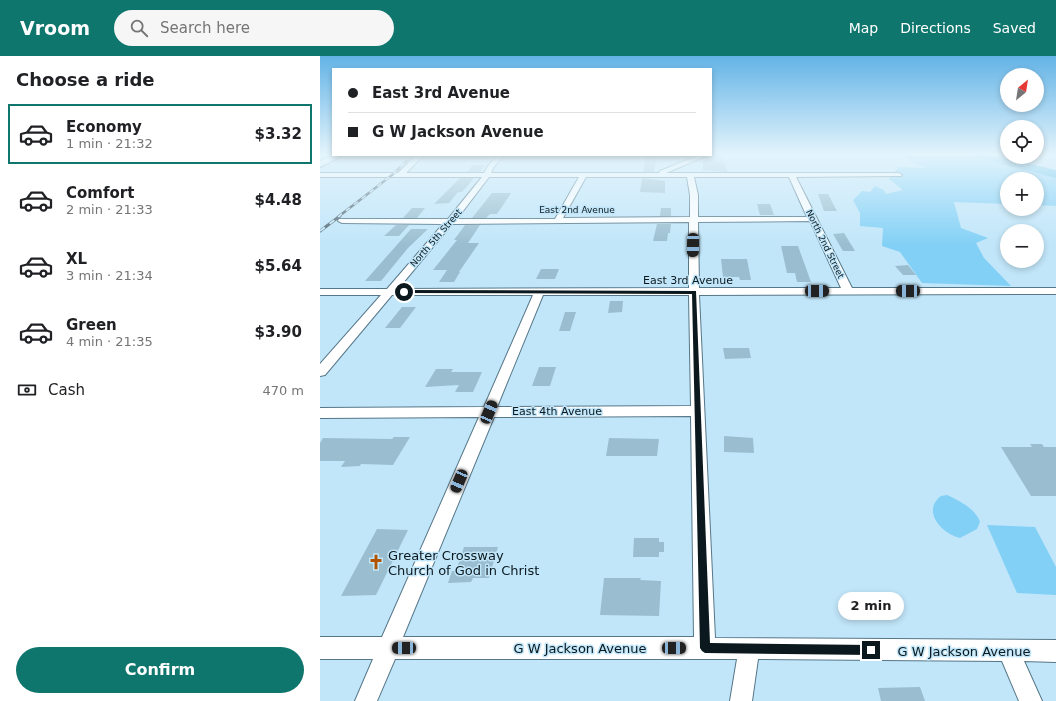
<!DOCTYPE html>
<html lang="en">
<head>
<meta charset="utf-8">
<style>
  :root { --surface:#fff; --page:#f6f6f6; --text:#202124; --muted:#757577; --line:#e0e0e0; --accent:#0f766e }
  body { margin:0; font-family:"DejaVu Sans",sans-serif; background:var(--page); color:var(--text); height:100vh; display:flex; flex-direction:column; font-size:15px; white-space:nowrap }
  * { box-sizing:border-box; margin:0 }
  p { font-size:13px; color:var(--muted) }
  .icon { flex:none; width:22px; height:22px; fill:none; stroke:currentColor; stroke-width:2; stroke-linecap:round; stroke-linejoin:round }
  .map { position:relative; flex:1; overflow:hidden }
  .sheet { display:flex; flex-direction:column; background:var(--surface); width:320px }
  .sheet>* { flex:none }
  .hud { position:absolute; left:12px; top:12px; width:380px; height:88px; border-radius:0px; box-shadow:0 2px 6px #0003; display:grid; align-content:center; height:88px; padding:0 16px; background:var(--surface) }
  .needle { width:26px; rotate:30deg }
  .buttons { position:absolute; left:680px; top:12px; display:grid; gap:8px }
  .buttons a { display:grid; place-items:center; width:44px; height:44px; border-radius:50%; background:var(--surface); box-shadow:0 2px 6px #0003; font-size:20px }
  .end { position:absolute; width:18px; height:18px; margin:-9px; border:5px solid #0b191f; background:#fff; box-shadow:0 0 0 2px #fff }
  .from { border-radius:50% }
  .bubble { position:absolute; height:28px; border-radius:14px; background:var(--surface); box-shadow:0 2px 6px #0003; font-size:13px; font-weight:700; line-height:28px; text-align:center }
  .car { position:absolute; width:12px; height:24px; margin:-12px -6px; border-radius:5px; box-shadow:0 0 3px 1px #0007; background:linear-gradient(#222 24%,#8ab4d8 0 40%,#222 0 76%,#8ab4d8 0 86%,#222 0) }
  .hud b { display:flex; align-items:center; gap:14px; height:38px; font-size:15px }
  .hud b+b { border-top:1px solid var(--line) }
  .hud i { width:10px; height:10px; background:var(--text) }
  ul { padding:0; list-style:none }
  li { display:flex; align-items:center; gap:12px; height:60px; margin:0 8px 6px; padding:0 8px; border:2px solid transparent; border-radius:0px }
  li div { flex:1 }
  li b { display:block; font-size:15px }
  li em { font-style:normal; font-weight:700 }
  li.current { border-color:var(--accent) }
  li>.icon { width:36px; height:36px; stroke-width:1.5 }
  h2 { padding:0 16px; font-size:18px; line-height:48px }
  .pay { display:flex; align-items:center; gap:10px; height:44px; padding:0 16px; font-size:15px }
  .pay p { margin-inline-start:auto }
  .primary-button { display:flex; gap:8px; margin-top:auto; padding:8px 16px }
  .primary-button a { flex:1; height:46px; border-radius:24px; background:var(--accent); color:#fff; font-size:16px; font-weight:700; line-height:46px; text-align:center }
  header { display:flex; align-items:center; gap:24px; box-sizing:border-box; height:56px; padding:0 20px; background:var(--accent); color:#fff }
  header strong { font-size:19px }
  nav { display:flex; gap:22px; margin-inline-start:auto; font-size:14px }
  .search { width:280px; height:36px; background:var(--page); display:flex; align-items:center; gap:10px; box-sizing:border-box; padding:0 14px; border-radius:22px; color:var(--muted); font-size:15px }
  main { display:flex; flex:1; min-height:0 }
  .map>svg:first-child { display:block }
  .green { fill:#82d0f6 }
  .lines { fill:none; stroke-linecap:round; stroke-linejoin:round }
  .river { fill:#3db1e3; fill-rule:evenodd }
  .building { fill:#9abed0 }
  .minor-casing { stroke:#567788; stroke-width:2 }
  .major-casing { stroke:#567788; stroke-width:2 }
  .minor { fill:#fff; fill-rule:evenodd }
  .major { fill:#fff; fill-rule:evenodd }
  .rail-far1-casing { stroke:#4f6570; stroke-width:2.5 }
  .rail-casing { stroke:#4f6570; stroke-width:3 }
  .rail-far1 { stroke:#c1e6f9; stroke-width:1.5; stroke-dasharray:5; stroke-linecap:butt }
  .rail { stroke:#c1e6f9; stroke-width:2; stroke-dasharray:6; stroke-linecap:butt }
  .route { fill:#0b191f }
  .labels { text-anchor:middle; stroke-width:3; stroke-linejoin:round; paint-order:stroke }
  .far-street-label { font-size:9px; fill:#0b191f; stroke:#c1e6f9 }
  .street-label { font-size:11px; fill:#0b191f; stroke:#c1e6f9 }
  .near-poi-label { font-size:13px; fill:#0b191f; stroke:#c1e6f9; text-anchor:start }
  .near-street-label { font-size:13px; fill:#0b191f; stroke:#c1e6f9 }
</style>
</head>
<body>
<header>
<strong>Vroom</strong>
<div class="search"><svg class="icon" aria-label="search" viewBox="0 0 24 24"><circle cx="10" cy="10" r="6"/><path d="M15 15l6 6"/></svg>Search here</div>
<nav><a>Map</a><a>Directions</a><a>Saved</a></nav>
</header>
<main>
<section class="sheet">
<h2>Choose a ride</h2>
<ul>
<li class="current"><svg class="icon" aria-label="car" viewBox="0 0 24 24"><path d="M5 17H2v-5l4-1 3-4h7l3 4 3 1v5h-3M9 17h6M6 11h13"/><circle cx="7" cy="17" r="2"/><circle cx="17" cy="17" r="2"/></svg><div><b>Economy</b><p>1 min · 21:32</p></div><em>$3.32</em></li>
<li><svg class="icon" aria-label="car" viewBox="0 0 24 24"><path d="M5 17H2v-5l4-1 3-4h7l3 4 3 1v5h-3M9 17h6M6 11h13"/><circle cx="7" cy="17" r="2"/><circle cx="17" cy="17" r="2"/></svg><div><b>Comfort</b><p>2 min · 21:33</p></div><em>$4.48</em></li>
<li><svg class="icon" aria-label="car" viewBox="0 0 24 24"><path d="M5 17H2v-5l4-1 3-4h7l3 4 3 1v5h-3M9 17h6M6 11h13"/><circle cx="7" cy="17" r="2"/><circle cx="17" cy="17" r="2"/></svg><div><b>XL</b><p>3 min · 21:34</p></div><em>$5.64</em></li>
<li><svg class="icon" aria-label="car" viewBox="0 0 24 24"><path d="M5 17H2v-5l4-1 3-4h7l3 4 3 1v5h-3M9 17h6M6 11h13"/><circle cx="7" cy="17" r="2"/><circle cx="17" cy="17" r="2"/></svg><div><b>Green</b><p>4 min · 21:35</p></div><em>$3.90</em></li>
</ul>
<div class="pay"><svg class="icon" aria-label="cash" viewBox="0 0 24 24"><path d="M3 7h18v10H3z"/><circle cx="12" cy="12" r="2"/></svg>Cash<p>470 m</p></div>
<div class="primary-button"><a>Confirm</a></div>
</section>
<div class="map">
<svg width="736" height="645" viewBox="0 0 736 645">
  <rect width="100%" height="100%" fill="#c1e6f9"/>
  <path class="green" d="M578,99H673L693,102L736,117V150L717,149V123H687V148L634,146L641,172L668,182L656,187L664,202L691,230L602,227L580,196L562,190L563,172L540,170V157L533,144L542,135L550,136L555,130L564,134L566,138L583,134L569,123L578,111L606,112L589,105L588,102Z
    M627,439C638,444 656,453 660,466L657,473L640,482C622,478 601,455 621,440Z
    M667,469L715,471L736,511V539L697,537Z"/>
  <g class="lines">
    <path class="river" d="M655,99H673L736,114V122L657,101Z"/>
  </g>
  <path class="building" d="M326,99H337L334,116H323Z
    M395,99H401L408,116L383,114V105L395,102Z
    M153,109H165L160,116H147Z
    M140,122H154L142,136H138L129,147L114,148Z
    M322,122L345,125V137L320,136Z
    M172,137H191L177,158H170L166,162H152Z
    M498,138H508L517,155H504Z
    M437,148H450L454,159H440Z
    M92,152H105L97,162H83Z
    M341,152H351V160H340Z
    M337,168H351L350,177H348L347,185H333Z
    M76,169H89L79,180H64Z
    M145,169H160L148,187H159L139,216H140L134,226H119L127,214H113L137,184H134Z
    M91,173H108L88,192L61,225H45Z
    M524,177L535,195H523L513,178Z
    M461,190H478L491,226H477L475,217H467Z
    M401,203H427L431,224H420L419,221H403Z
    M588,209L596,219H583L575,210Z
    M221,213H239L235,223H216Z
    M290,245H303L302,256L288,257Z
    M82,251H96L80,272H65Z
    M245,256H256L250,275H239Z
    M403,292H429L431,302L405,303Z
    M219,311H236L230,330H212Z
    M116,313H133L131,316H162L153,336H135L139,329L105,331Z
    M404,380L433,382L434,397L404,396Z
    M74,381H90L73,409L41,408L40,410L21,411L25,405H0V387L3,382L72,383Z
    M289,382L339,383L337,400H286Z
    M710,388H722L724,391H736V440H711L681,391H712Z
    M57,473L88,474L56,539L21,540Z
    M314,482H339V486H344V496H339V501H313Z
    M144,491H178L169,522H153L151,526L128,527L132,515H136Z
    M284,522H321L320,524L341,525L339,560L280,559Z
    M600,631L605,645H561L558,632Z"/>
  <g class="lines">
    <defs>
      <path id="minor" d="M97,99H104L86,117H164L168,110L178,99H184L173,112L171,117H339L340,115L379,99H388L346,117H579L582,119L581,120L476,121L532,232H736V238L379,239L395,582L736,584V606L704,605L722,645H699L682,605L438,603L432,645H410L417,603H75L57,645H35L53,603H0V581H62L159,361L0,362V352L164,351L213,239H72L5,319L0,320V308L61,239H0V233H67L123,168L22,167L18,165L19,163H128L162,121H0V117H78ZM169,121H259L235,163H137ZM266,121H367L370,139V161L243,162ZM374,121H469L487,161H378V139ZM490,165L521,232H379L378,166ZM369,166V232L78,233L132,168ZM223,239H369L371,350L177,351ZM371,360L374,581H83L174,361Z"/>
      <path id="major" d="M13,99H24L0,111V105Z"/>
    </defs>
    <use href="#minor" class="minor-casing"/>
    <use href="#major" class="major-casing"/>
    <use href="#minor" class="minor"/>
    <use href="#major" class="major"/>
    <defs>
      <path id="rail-far1" d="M18,161L72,119L93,99"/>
      <path id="rail" d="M0,175L20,160"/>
    </defs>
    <use href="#rail-far1" class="rail-far1-casing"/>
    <use href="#rail" class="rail-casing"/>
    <use href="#rail-far1" class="rail-far1"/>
    <use href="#rail" class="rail"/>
  </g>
  <linearGradient id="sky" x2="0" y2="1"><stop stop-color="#63b3e6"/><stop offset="0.52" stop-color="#e3f4fc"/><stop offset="1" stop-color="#e3f4fc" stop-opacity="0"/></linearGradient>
  <rect width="736" height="189" fill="url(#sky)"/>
  <path class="route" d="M82,234L376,235L390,587L551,589L555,590L556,594L555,598L551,599L385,597L382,595L380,592L372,238L84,237Z"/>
  <defs>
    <symbol id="church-bare" viewBox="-9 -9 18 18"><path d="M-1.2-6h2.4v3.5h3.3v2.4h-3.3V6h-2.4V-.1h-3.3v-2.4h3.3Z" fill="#b15300" stroke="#c1e6f9" stroke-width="2.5" paint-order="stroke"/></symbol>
  </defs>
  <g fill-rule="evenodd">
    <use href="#church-bare" x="45" y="495" width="22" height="22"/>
  </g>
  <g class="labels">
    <g class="far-street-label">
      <text x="257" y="157">East 2nd Avenue</text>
      <text transform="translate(116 182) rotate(-49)" y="3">North 5th Street</text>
      <text transform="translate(505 188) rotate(64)" y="3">North 2nd Street</text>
    </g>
    <g class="street-label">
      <text x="368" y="228">East 3rd Avenue</text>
      <text x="237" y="359">East 4th Avenue</text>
    </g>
    <g class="near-poi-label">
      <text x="68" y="504">Greater Crossway<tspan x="68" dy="15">Church of God in Christ</tspan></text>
    </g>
    <g class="near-street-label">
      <text x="260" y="597">G W Jackson Avenue</text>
      <text x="644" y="600">G W Jackson Avenue</text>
    </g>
  </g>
</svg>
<div class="buttons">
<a><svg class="needle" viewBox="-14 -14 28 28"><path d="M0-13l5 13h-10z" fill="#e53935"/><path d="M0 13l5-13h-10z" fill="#757577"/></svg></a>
<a><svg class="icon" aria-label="locate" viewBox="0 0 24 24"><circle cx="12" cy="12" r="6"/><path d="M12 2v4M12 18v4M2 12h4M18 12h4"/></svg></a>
<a>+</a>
<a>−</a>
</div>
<i class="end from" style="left:84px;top:236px"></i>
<i class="end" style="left:551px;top:594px"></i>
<div class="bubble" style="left:518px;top:536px;width:66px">2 min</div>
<i class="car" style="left:373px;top:189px;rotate:181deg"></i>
<i class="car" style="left:497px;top:235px;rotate:90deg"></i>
<i class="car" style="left:588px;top:235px;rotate:270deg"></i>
<i class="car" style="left:169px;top:356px;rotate:23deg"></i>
<i class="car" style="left:139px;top:425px;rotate:203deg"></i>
<i class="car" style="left:84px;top:592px;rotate:270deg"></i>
<i class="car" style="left:354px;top:592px;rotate:90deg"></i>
<div class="hud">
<b><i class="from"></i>East 3rd Avenue</b>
<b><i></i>G W Jackson Avenue</b>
</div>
</div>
</main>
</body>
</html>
